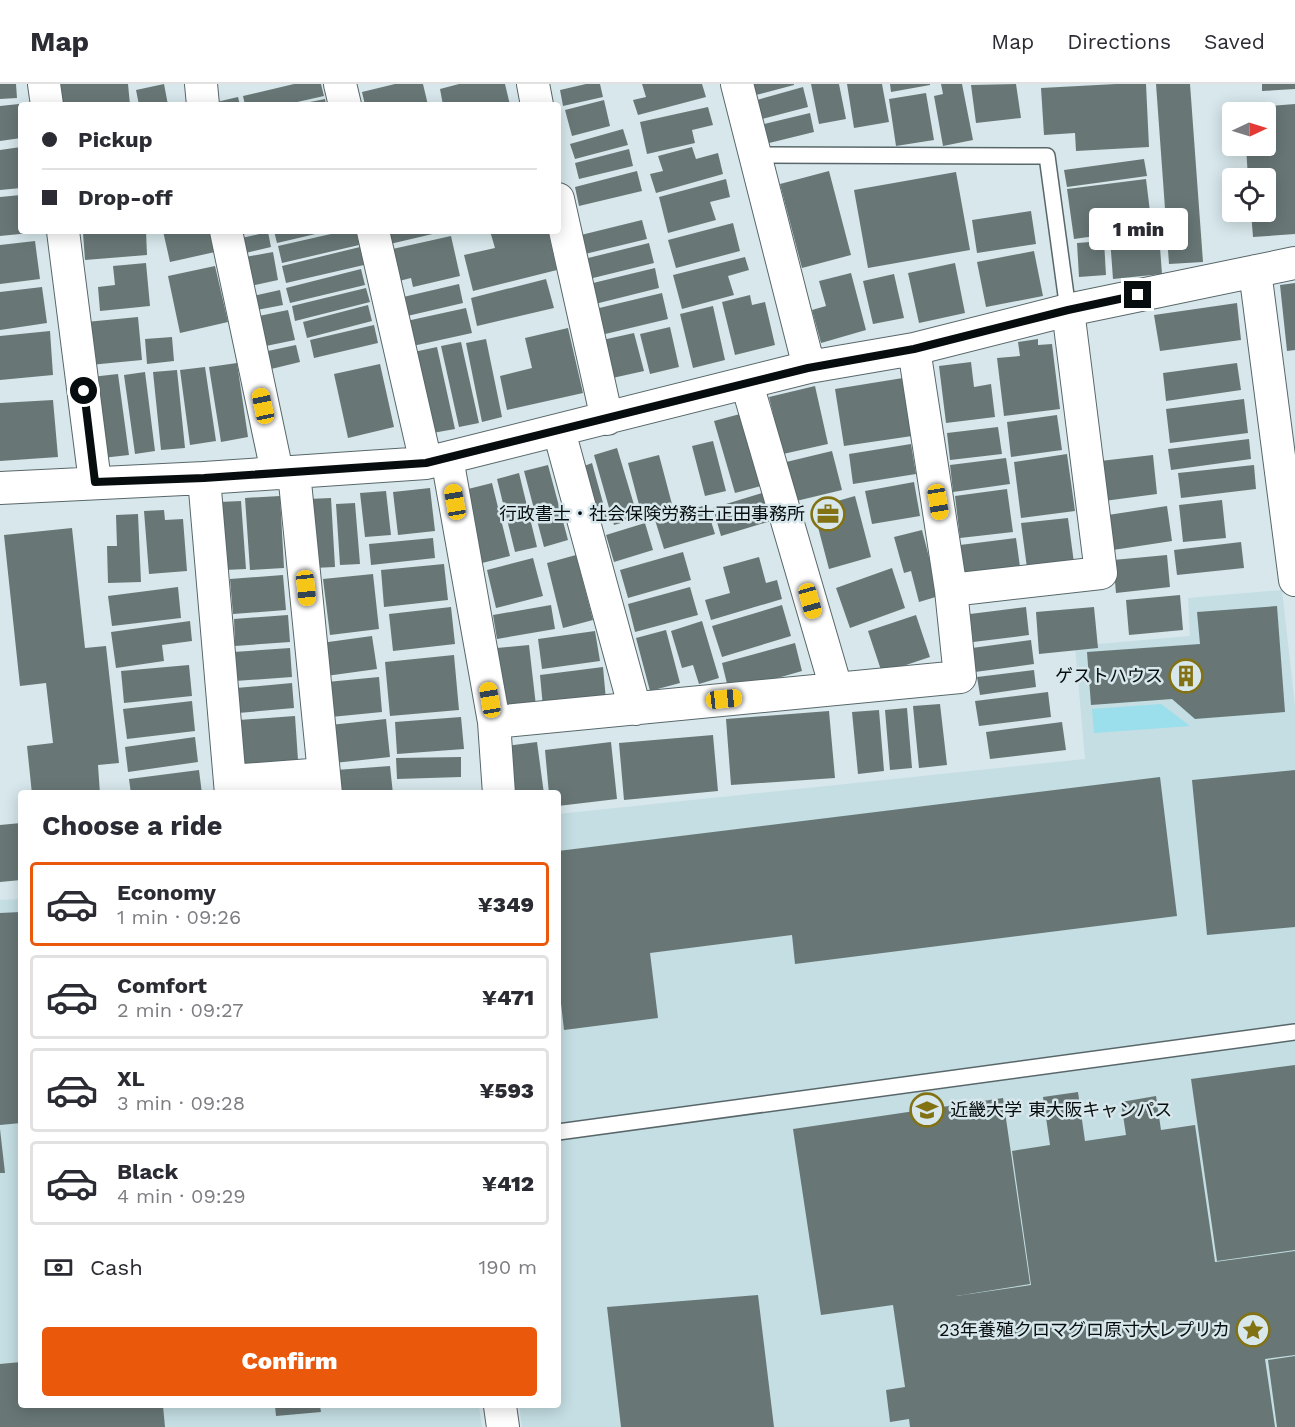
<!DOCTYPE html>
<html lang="en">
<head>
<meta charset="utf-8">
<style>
  :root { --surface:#fff; --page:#f2f2f3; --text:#2b2b33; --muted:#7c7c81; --line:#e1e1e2; --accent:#ea580c }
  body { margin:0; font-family:"Work Sans","Noto Sans JP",sans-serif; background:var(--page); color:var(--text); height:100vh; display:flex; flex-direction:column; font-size:22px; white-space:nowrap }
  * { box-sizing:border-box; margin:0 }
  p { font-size:20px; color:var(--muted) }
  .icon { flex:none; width:33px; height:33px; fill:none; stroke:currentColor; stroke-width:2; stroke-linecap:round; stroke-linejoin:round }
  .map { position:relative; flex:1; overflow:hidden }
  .drawer { position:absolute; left:18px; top:706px; width:543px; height:618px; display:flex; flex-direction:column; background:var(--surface); border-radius:6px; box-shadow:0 3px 15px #0003 }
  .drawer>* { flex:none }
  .hud { position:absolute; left:18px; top:18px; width:543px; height:132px; border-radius:6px; box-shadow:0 3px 15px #0003; display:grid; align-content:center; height:132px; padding:0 24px; background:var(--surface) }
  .needle { width:39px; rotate:86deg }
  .controls { position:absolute; left:1222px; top:18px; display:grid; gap:12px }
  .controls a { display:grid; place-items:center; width:54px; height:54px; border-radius:6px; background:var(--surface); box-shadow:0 3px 15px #0003; font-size:30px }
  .end { position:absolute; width:27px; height:27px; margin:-14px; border:8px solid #070d0e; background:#fff; box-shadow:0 0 0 3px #fff }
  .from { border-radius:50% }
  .bubble { position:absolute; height:42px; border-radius:6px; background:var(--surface); box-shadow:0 3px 15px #0003; font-size:20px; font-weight:800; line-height:42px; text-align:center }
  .car { position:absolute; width:18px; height:36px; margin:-18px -9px; border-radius:8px; box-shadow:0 0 4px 2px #0007; background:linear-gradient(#f5c518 24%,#345 0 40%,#f5c518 0 76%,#345 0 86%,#f5c518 0) }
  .hud b { display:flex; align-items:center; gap:21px; height:57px; font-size:22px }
  .hud b+b { border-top:2px solid var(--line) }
  .hud i { width:15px; height:15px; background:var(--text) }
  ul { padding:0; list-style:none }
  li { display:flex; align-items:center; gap:18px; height:84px; margin:0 12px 9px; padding:0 12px; border:3px solid var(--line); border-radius:6px }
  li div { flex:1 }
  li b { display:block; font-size:22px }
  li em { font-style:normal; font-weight:800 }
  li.selected { border-color:var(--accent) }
  li>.icon { width:54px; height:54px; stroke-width:1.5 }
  h2 { padding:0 24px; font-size:27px; line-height:72px }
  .pay { display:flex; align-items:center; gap:15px; height:66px; padding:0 24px; font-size:22px }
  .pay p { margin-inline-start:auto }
  .cta { display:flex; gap:12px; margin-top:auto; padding:12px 24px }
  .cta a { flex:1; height:69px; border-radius:6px; background:var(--accent); color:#fff; font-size:24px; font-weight:800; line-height:69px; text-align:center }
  header { display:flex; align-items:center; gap:36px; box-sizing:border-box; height:84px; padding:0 30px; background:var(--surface); border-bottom:2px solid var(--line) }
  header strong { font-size:28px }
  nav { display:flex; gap:33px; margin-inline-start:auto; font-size:21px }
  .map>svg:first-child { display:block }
  .built { fill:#c4dee3 }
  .green { fill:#9bdeec }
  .building { fill:#687776 }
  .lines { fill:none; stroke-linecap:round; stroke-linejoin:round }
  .lane-casing { stroke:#59676a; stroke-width:18 }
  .street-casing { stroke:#59676a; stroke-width:34 }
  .lane { stroke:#fff; stroke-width:15 }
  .street { stroke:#fff; stroke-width:32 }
  .route { stroke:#070d0e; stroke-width:8 }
  .labels { text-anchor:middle; stroke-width:5; stroke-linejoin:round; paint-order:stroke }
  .poi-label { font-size:18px; fill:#070d0e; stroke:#d7e7eb; text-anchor:end }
</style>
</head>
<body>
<header>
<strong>Map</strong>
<nav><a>Map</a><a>Directions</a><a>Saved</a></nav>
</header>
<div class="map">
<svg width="1295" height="1343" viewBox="0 0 1295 1343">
  <rect width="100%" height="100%" fill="#d7e7eb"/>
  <path class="built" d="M1282,506L1295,622V1343H522L519,1322H558V730L1085,675L1075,562L1190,552L1188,514Z
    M21,815V1322H479L482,1343H0V816Z"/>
  <path class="green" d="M1161,620L1190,642L1094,649L1092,625Z"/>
  <path class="building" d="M0,0H16L17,14L0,15Z
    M59,0H128L130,21H62Z
    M164,0L168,21H139L136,6Z
    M294,0H321L324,12L284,21H245L243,12Z
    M395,0H423L428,21H365L362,8Z
    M459,0H505L510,21H443L440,5Z
    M586,0H600L603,13L563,22L560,6Z
    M642,0H702L706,13L638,31L633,16L646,13Z
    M754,0H794V1L756,11Z
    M811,0H839L846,35L819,40Z
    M847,0H882L889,38L854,44Z
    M890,0H930V1L891,8Z
    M941,0H962L973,56L943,62L934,12L943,10Z
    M1016,0L1021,34L976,39L971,1Z
    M1116,0H1146L1149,63L1076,67L1075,49L1044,51L1041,4Z
    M1156,0H1190L1203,178L1169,180Z
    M1262,0H1295V5L1262,7Z
    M803,3L808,23L762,35L757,16Z
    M926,9L934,56L896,62L889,15Z
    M238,13L240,21H209L208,20Z
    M325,15L326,21H300V20Z
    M604,16L610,42L572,52L565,26Z
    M19,20L21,54L0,57V22Z
    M1295,20V150L1253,153L1251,128H1266V94H1248L1246,62H1266V28H1244L1243,24Z
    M708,23L713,41L692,46L695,59L647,70L640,38Z
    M810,29L814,48L765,60L760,41Z
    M623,45L628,61L575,75L570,60Z
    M21,63V104L0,106V66Z
    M692,63L696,75L718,69L723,90L656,109L650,90L663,87L658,72Z
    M629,65L633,82L579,95L575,79Z
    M1144,75L1147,92L1067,103L1064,86Z
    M637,87L642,107L579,122L575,103Z
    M829,87L851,171L802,184L780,100Z
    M956,88L970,166L868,184L854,106Z
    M726,95L730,113L710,118L716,136L668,149L659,113Z
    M1146,95L1152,144L1074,155L1067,105Z
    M21,111V147L30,149L0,152V113Z
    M1031,127L1036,160L977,169L972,136Z
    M642,136L647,155L585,170L581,151Z
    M733,139L740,167L676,184L668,156Z
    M108,147H146L147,171L85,176L83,149Z
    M163,147H210L215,168L170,178Z
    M274,147H324V148L277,159Z
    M344,147H356L359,161L282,179L278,162Z
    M386,147H441V148L390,160Z
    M490,147H548L557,186L473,207L464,171L495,164Z
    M268,148L271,163L237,171L233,156Z
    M1159,150L1162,190L1113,195L1110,154Z
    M451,152L460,192L413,203L411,194L395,198L388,166Z
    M35,157L40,195L0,200V161Z
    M1104,157L1106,191L1079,193L1077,159Z
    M649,159L654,179L589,195L584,175Z
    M360,163L364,181L286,199L282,182Z
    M1034,167L1043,212L986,223L977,178Z
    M273,168L278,196L246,203L240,174Z
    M745,173L749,186L728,192L734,211L682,225L673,191Z
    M146,179L150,222L100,227L98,203L115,201L113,182Z
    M955,179L965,229L919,239L908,189Z
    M215,182L228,238L180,249L168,192Z
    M655,184L659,204L595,220L589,200Z
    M361,185L365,201L290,219L286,204Z
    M851,189L866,246L821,259L812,226L826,222L819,197Z
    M894,190L904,234L873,240L863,197Z
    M546,195L554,224L477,242L471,214Z
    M1295,199V266L1287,267L1280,201Z
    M459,200L463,219L403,233L399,214Z
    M42,203L47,239L0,246V208Z
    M366,204L370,218L295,237L292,222Z
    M280,206L283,221L252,227L249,213Z
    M662,209L668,235L601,251L595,225Z
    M750,211L752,221L765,218L775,261L735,271L722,218Z
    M1237,219L1241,256L1160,267L1154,231Z
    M368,221L372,237L307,254L303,238Z
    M713,222L725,276L693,284L680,230Z
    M466,224L472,249L408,263L402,238Z
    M288,226L295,256L261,263L254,233Z
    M138,233L142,276L90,281L86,238Z
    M374,241L378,259L314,274L310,256Z
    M670,243L679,283L650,290L640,250Z
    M568,244L583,309L507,326L500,292L532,284L525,254Z
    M50,247L53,291L0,296V252Z
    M634,249L644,287L608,295L598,257Z
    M172,253L174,277L147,280L145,255Z
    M486,255L502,333L482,338L466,259Z
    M1038,255V261L1052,260L1060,325L1004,332L997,274L1020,272L1018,258Z
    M461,258L479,339L459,343L441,262Z
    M296,261L300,278L267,286L263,268Z
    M437,263L455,345L427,350L409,269Z
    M971,278L974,303L991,300L995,333L946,339L939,282Z
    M237,279L248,353L221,358L209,283Z
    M1237,279L1241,306L1166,317L1163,289Z
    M380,280L394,343L348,354L334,290Z
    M205,283L216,357L190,361L180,286Z
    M177,286L185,364L161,366L153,288Z
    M145,288L155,367L135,370L124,291Z
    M118,290L129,371L102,374L91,293Z
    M903,294L912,352L844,362L835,305Z
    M815,302L828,360L783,370L769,313Z
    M1244,315L1248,349L1170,359L1166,325Z
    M53,316L58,373L0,377V319Z
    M740,330L761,402L735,409L714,337Z
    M1057,331L1062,366L1011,373L1007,338Z
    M998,343L1002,370L950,376L947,349Z
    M1249,355L1251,375L1171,386L1168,365Z
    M713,357L726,407L705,412L692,362Z
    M911,360L916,390L853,400L849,370Z
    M617,364L638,434L614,441L594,371Z
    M832,367L842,406L792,418L782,379Z
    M1067,370L1075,427L1021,434L1014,378Z
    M659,371L673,424L642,432L628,379Z
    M1153,371L1157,410L1104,417L1100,377Z
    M1006,374L1010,400L953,408L950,381Z
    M592,379L608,437L595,441L579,384Z
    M548,381L568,456L544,463L524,387Z
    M1254,381L1256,405L1181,414L1178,389Z
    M519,389L537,463L515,468L497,395Z
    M914,398L920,432L872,440L865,407Z
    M492,399L510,472L482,479L464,406Z
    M430,404L435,447L398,451L393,408Z
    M1007,405L1013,448L960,454L955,412Z
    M386,407L391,451L365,453L360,409Z
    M762,409L771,437L721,452L713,424Z
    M280,412L284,484L250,486L245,414Z
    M855,412L871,473L829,485L813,424Z
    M331,414L335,483L313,484L308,415Z
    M1222,416L1226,454L1183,458L1179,421Z
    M241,417L246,485L224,486L219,418Z
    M355,419L360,480L340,481L336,420Z
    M706,421L715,450L664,465L655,436Z
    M1167,422L1172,457L1113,466L1108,431Z
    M164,426L165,436L183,435L187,487L149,490L144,427Z
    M138,430L141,498L108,499L107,462H117L116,431Z
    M1068,434L1074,479L1027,484L1021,439Z
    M645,439L653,466L614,478L606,451Z
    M72,444L85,564L106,562L119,679L98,681L100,710H32L27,662L53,659L46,599L20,602L4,451Z
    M922,446L939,512L919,518L911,487L904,489L894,453Z
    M433,454L435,474L371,481L369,460Z
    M1016,454L1020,483L964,490L960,461Z
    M1241,458L1244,484L1177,491L1174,466Z
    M683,468L691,496L628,514L620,486Z
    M576,471L593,536L563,544L547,479Z
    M1167,471L1170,503L1116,509L1113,476Z
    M759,473L766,499L777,496L782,515L711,536L705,516L730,509L723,483Z
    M533,474L543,512L496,524L487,486Z
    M444,480L448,516L384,523L381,486Z
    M892,484L905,524L850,544L836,504Z
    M373,490L379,545L330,551L323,495Z
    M283,491L286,526L233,530L230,495Z
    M178,503L181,534L112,542L108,512Z
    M690,503L698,531L635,548L628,520Z
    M1180,511L1183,546L1129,551L1126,516Z
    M551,521L555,545L497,555L493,531Z
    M782,521L791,552L722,573L712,542Z
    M1277,522L1285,628L1195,635L1172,615L1091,621L1087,568L1200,560L1197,528Z
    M451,523L455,560L393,567L389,530Z
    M1026,523L1029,551L973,558L970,530Z
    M1094,523L1098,564L1039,570L1036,528Z
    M288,531L290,558L235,562L234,535Z
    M916,531L930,573L882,589L868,547Z
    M190,537L192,557L162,561L164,577L116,584L111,548Z
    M702,537L719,594L699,600L693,581L682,584L671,547Z
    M666,546L680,599L650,607L636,554Z
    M595,547L600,577L542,585L538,555Z
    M372,552L377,585L326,592L321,559Z
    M1031,556L1034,580L975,588L972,564Z
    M795,559L802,587L729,608L722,579Z
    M529,561L536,622L504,625L497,564Z
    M290,564L292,593L235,597L233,568Z
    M454,571L459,626L390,632L385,578Z
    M189,581L192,612L124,619L121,587Z
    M603,583L606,616L543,623L540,591Z
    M1034,586L1036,603L980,611L977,593Z
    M379,593L382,628L331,633L327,598Z
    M292,599L294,624L238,629L236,604Z
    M1048,608L1051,633L979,642L975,617Z
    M192,617L195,647L127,655L123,625Z
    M940,620L947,681L919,684L913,622Z
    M907,624L912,684L890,686L885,626Z
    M879,626L884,687L858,690L852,628Z
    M829,627L835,694L731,701L726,635Z
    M295,632L298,676L242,680L239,636Z
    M461,633L464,665L397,670L395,638Z
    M386,635L390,673L334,679L330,641Z
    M1062,638L1066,666L990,675L986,648Z
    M713,651L718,707L624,716L619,659Z
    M195,653L198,678L128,688L125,663Z
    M537,658L544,710H513L507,662Z
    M611,658L617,715L558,722V710H549L545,666Z
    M461,673V693L397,695L396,674Z
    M390,682L393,710H337L336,686Z
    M199,686L202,710H131L129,695Z
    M1295,686V843L1207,851L1192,696Z
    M1160,693L1177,832L795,880L792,851L650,869L658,934L564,946L558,893V767Z
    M21,739V796L0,798V741Z
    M21,828V1039L0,1041V829Z
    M1295,981V1166L1217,1177L1191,995Z
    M1078,1008L1085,1057L1126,1051L1121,1018L1156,1012L1161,1046L1195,1041L1215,1178L1295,1167V1271L1265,1275L1275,1343H910L909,1335L890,1338L886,1306L905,1303L893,1221L821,1231L793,1045L1003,1014L1030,1200L956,1212L1031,1201L1012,1067L1050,1061L1043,1013Z
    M0,1045L5,1089H0Z
    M758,1211L774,1343H621L607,1223Z
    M1295,1272V1343H1277L1268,1276Z
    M21,1278V1322H163L165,1343H0V1280Z
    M275,1322H320L321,1328L276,1332Z"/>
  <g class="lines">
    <defs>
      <path id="lane" d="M754,71L1047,72L1068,226
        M558,1048L1295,948"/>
      <path id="street" d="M44,0L47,21
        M201,0L203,21
        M340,0L345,21
        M533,0L537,21
        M737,0L809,283
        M558,115L607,335
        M63,147L95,398
        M226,147L277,388
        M373,147L426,379
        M1255,187L1295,496
        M747,300L836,604
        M559,347L635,625
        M447,374L494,638L499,710
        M294,388L326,710
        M204,394L231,710
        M0,404L204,394L426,379L809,283L914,265L1068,226L1295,179
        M951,506L1101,489L1068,226
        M494,638L960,593L951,506L914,265
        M230,697L324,690
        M500,1322L503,1343"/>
    </defs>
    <use href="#lane" class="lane-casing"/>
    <use href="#street" class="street-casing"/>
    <use href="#lane" class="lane"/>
    <use href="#street" class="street"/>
  </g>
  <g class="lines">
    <path class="route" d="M84,307L95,398L204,394L426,379L808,284L914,265L1068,226L1138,211"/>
  </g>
  <defs>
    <symbol id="office-ring" viewBox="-11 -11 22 22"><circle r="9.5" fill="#d7e7eb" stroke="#837213" stroke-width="1.5"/><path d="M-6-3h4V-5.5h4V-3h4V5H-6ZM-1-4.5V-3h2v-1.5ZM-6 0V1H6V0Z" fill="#837213"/></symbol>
    <symbol id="building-ring" viewBox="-11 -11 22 22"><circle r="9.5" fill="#d7e7eb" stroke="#837213" stroke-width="1.5"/><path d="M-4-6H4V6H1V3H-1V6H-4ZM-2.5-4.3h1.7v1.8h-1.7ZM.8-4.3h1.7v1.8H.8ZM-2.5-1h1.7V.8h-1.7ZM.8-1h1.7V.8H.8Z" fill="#837213"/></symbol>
    <symbol id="university-ring" viewBox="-11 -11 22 22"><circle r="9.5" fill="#d7e7eb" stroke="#837213" stroke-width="1.5"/><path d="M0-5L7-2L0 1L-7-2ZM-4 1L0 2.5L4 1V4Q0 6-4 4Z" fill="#837213"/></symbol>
    <symbol id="sight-ring" viewBox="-11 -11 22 22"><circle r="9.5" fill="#d7e7eb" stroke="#837213" stroke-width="1.5"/><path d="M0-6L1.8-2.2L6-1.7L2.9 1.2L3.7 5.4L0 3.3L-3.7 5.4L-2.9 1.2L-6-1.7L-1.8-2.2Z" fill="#837213"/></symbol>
  </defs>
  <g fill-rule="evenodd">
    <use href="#office-ring" x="809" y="411" width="38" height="38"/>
    <use href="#building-ring" x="1167" y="573" width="38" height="38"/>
    <use href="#university-ring" x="908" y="1007" width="38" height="38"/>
    <use href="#sight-ring" x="1234" y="1227" width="38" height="38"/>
  </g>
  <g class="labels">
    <g class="poi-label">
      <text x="805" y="436">行政書士・社会保険労務士正田事務所</text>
      <text x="1163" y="598">ゲストハウス</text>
      <text x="950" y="1032" text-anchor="start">近畿大学 東大阪キャンパス</text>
      <text x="1230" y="1252">23年養殖クロマグロ原寸大レプリカ</text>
    </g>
  </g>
</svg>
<div class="controls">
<a><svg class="needle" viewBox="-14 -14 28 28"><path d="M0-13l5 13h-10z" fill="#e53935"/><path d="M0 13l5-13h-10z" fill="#7c7c81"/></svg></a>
<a><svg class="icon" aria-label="locate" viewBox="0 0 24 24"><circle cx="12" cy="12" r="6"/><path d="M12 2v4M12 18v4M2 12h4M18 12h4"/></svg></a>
</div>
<i class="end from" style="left:84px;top:307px"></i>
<i class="end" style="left:1138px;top:211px"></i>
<div class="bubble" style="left:1089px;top:124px;width:99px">1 min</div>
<i class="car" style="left:263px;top:322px;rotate:348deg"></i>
<i class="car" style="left:455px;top:418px;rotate:350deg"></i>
<i class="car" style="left:938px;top:418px;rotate:171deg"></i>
<i class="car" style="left:306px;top:504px;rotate:174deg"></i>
<i class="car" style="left:810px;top:517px;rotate:164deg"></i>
<i class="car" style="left:724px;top:615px;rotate:84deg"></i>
<i class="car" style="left:490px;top:616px;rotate:350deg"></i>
<div class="hud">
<b><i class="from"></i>Pickup</b>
<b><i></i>Drop-off</b>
</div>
<section class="drawer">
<h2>Choose a ride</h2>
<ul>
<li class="selected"><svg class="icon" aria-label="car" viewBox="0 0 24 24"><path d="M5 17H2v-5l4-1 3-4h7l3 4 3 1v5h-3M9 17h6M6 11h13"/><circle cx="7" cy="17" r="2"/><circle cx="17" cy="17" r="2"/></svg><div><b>Economy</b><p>1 min · 09:26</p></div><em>¥349</em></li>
<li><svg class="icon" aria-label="car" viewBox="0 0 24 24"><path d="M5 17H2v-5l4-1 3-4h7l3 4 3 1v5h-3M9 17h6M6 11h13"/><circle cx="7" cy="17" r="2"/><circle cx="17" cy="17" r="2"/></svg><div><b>Comfort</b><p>2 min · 09:27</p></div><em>¥471</em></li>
<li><svg class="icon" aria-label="car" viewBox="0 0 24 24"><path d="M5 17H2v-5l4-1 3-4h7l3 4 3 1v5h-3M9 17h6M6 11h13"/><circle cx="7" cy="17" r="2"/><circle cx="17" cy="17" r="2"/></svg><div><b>XL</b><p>3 min · 09:28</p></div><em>¥593</em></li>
<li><svg class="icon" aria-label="car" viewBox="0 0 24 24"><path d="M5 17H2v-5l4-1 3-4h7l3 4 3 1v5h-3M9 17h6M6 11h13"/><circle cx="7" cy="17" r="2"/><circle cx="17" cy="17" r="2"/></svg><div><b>Black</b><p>4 min · 09:29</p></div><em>¥412</em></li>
</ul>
<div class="pay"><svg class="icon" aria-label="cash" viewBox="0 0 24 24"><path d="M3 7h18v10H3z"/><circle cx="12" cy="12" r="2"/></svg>Cash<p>190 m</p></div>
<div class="cta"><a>Confirm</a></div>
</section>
</div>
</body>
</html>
